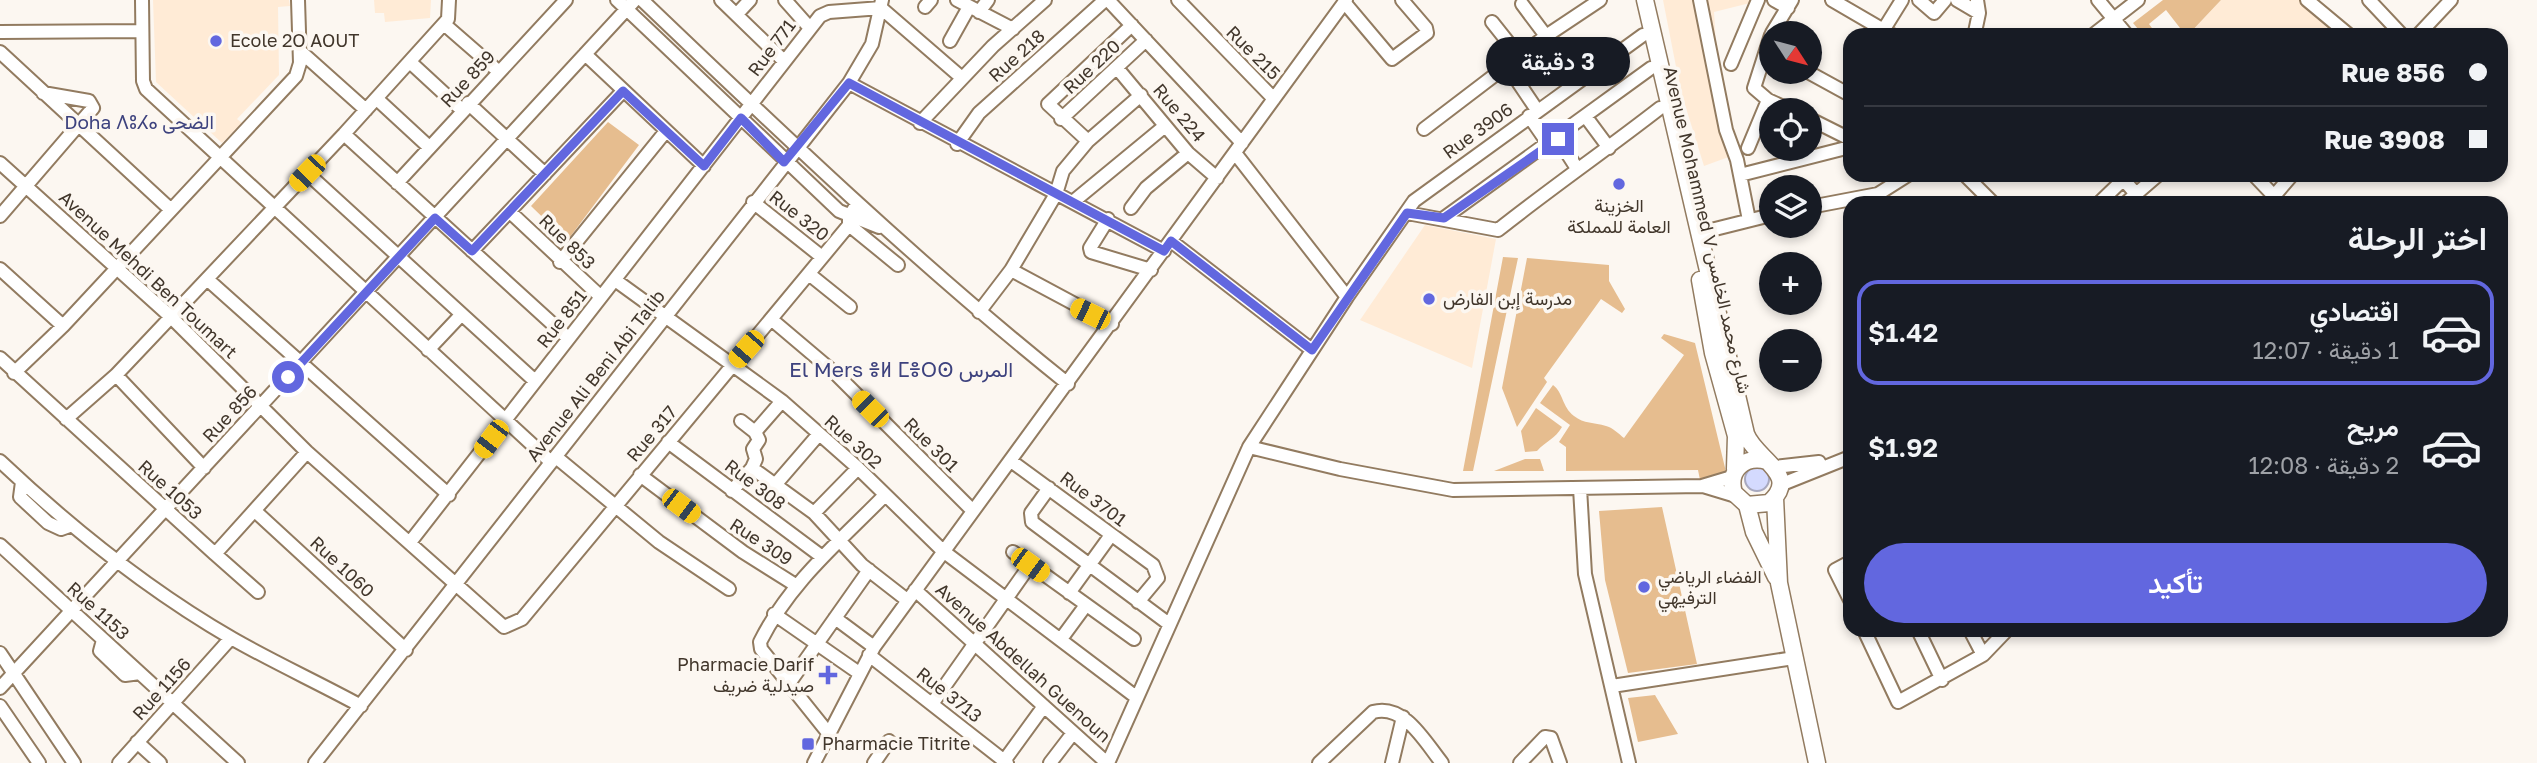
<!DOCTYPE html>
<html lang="ar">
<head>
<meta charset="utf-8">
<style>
  :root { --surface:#171b24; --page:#20242c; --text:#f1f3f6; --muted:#9ea1a6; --line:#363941; --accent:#6267df }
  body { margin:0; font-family:"Golos Text",Vazirmatn,"Noto Sans Tifinagh",sans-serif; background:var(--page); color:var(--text); direction:rtl; height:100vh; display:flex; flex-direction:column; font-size:26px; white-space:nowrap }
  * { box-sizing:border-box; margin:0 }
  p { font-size:23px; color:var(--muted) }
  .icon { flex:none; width:38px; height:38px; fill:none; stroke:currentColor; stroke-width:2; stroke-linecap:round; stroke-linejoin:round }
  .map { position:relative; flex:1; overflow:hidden; direction:ltr }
  .side { position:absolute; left:1843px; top:196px; width:665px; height:441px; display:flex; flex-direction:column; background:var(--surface); border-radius:21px; box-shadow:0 4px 10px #0003; direction:rtl }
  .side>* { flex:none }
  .hud { position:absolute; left:1843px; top:28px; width:665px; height:154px; border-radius:21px; box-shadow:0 4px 10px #0003; direction:rtl; display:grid; align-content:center; height:154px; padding:0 21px; background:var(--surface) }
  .needle { width:46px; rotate:126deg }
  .controls { position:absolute; left:1759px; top:21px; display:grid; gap:14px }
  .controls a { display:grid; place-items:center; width:63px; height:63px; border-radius:50%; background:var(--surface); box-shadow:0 4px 10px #0003; font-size:35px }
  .end { position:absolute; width:32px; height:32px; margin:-16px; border:9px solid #6267df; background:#fff; box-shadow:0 0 0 4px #fff }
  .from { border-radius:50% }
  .bubble { position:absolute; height:49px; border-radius:24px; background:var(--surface); box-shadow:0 4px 10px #0003; font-size:23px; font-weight:600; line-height:49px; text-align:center; direction:rtl }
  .car { position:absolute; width:21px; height:42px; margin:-21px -10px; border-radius:9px; box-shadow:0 0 5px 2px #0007; background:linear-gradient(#f5c518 24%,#345 0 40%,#f5c518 0 76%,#345 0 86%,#f5c518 0) }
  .hud b { display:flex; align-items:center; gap:24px; height:66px; font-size:26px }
  .hud b+b { border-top:2px solid var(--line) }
  .hud i { width:18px; height:18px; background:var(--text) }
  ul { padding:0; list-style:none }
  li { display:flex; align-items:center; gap:21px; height:105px; margin:0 14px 10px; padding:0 7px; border:4px solid transparent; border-radius:21px }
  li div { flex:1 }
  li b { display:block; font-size:26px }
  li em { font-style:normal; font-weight:600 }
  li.active { border-color:var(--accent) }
  li>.icon { width:63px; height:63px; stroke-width:1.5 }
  h2 { padding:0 21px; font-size:32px; line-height:84px }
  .cta { display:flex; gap:14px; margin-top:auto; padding:14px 21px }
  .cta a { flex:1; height:80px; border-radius:42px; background:var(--accent); color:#fff; font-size:28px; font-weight:600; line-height:80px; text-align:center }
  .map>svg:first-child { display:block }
  .built { fill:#ffebd6 }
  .green { fill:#e6bd8f }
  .water { fill:#d4dafe; stroke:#a8a9bf; stroke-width:2 }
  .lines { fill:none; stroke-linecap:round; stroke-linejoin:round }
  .minor-casing { stroke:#927b60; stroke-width:16 }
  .major-casing { stroke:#927b60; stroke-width:19 }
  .minor { stroke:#fff; stroke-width:12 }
  .major { stroke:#fff; stroke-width:16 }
  .route { stroke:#6267df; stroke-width:9 }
  .poi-dot { fill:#6267df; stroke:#fcf7f1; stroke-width:2.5 }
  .labels { text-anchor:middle; stroke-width:7; stroke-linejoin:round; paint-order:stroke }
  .poi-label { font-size:18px; fill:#41362b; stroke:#fcf7f1; text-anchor:start }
  .street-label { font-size:18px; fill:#41362b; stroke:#fcf7f1 }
  .neighbourhood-label { font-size:19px; fill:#3d427e; stroke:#fcf7f1 }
  .quarter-label { font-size:21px; fill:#3d427e; stroke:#fcf7f1 }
</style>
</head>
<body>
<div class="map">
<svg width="2537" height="763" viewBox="0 0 2537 763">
  <rect width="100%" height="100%" fill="#fcf7f1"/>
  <path class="built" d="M153,0H289L290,6L278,7L279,75L237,119L242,123L222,143L156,82Z
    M374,0H431L430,18L385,22L384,13H375Z
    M1663,0H1762L1714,12L1717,60L1734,155L1704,166L1681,92Z
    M2221,0H2306L2350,35H2188Z
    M1425,225L1496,239L1472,368L1360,320Z"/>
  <path class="green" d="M2163,0H2221L2188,35H2172L2180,28L2166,10L2149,24L2157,35H2143L2133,23Z
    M608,122L639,145L567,241L531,206Z
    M1503,257L1518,258L1473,471H1463Z
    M1527,258L1609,265V281L1625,309L1622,313L1601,299L1544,378L1547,382L1517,427L1502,388Z
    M1664,334L1695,343L1727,476L1700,480L1698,470L1566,471V447L1559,442L1570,425L1540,403L1553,385C1563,392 1562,407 1574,416C1584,424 1594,422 1606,426C1612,427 1619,434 1624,438L1684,355L1661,338Z
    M1536,408L1562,427C1555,439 1546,441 1537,451L1525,452L1521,431Z
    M1525,459H1540L1544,471H1494Z
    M1662,507L1697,664L1628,673L1605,580L1599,511Z
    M1655,695L1678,734L1638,742L1628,698Z"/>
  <path class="water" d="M1745 479a12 12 0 1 1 24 0a12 12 0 1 1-24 0Z"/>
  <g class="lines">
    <defs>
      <path id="minor" d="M142,0L143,81L146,89L551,462
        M617,0L839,211L879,227
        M642,0C780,132 918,264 1068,384
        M721,0L784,61
        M785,0L809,27
        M957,0L1013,29
        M1108,0L1242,143
        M1178,0L1274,99
        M1700,0L1726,130L1737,160L1749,220
        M1774,0L1788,8
        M1832,0L1892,35
        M1919,0L1934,13L1945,0
        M1957,0L1979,13
        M1977,0L1979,13L1975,32L1977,35
        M2098,0L2127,35
        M2307,0L2349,35
        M2369,0L2402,35
        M1344,2L1392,59L1427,33L1426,28L1402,0
        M1522,4L1546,36
        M925,7L931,0
        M979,12L988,0
        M737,14L750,0
        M1492,22L1519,56
        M444,24L498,71
        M1884,29L1902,0
        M0,32L142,31
        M1772,33L1792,0
        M1771,35L1754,88L1768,100L1790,110
        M2093,35L2138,0
        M2418,35L2451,0
        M950,41L969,7
        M300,51L366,110
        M0,52L170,209
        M585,54L704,166
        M410,62L462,110
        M1731,64L1758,0
        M1508,67L1537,110
        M1117,68L1188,153L1217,178
        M1808,72L1850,95
        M849,83L1164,251
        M377,99L429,147
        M468,103L545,174
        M1529,116L1549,145
        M1586,117L1609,148
        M1061,119L1146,40
        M1810,119L1850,139
        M920,123L993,46L1045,0
        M1424,129L1546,36L1600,0
        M344,134L568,338
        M1558,139L1576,167
        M1088,141L1048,104L1132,25
        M957,144L979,113L1105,0
        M1748,148L1768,100
        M1235,153L1347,297
        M0,163L171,317L307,452L504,627L522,619L849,225V217L857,204
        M307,173L535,381
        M1740,175L1850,147
        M1965,175L1993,203
        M2254,175L2274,196
        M2124,180L2136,194L2126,203
        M397,183L566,0
        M2136,194L2158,175
        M1074,201L1165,126
        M753,202L822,257
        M2099,203L2128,175
        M2268,203L2292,175
        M1810,207L1878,194L1908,175
        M1131,208L1146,188L1188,153
        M510,212L601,297
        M1407,213L1498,230C1551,188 1606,150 1660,108
        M0,216L93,108L89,101L43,93
        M1444,218L1651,68
        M1108,219L1090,248L1091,252L1151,270
        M849,225L898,265
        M1699,233L1771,215
        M1171,241L1312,350
        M472,251L623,91
        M560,262L666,131
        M0,269L63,326
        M1011,270L1112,324
        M809,274L850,307
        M207,279L449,495
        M615,280L782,401L858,468L943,551L1136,697
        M979,312L1011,270L1056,194L1063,171L1088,141L1141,95
        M771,319L836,374L973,511
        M428,350L461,315
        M0,358L215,554L307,452
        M14,373L63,326L296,76L300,63L298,0
        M116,375L204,468
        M782,401L755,432L759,440L753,449L756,459L752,468L814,513L862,565L907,600
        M66,419L116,375L344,134L448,19L449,0
        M741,421L755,432
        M668,442L821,556
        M1249,447L1347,297L1414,201L1643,35
        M556,457L659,542L729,589
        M0,461C71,528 148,590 233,639C275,663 319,683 361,706
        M1011,461L1153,565L1158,578L1138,602
        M1775,467L1819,462
        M640,475L743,552L797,586
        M22,482L20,497L48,523L61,529L72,525
        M775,485L819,434
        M1780,485L1850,457
        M1703,486L1736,496
        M1049,488L1031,513L1032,522L1169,624
        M1580,488L1585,574L1629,763
        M732,491L752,468
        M255,511L406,650
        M814,513L858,468
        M411,541L820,16L829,12L881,8L962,78
        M0,545L238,763
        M1013,552L1134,639
        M215,554L258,592
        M1850,562L1835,570L1850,600
        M915,590L1107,763
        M1069,593L1111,535
        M774,614L859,673
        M835,618L874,647
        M1864,630L1898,702L1983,655L2007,630
        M1918,630L1942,680
        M1970,630L1983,655
        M1061,639L1086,605
        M103,640L100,651L125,675L140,673
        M0,653L74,763
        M869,655L1007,763
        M790,682L869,570
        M1612,686L1794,658
        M0,688L635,0
        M932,704L1030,565
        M0,706L39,763
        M829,734L761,649L760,642C790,582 839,542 885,495
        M137,742L160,763
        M1004,761L1044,706
        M119,763L231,638
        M315,763L849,83L872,44L882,0
        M814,763L874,647L1346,0
        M874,763L889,741
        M1050,763L1073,733
        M1108,763L1249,447L1340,469L1453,490L1702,486L1732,477
        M1319,763L1373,712C1404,703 1425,742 1442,763
        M1392,763L1403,717
        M1520,763L1545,737L1551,738L1560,763"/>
      <path id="major" d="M1645,0L1746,434C1755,459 1802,475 1769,503L1747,505L1734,493C1727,470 1745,455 1767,461
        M1700,280L1713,353L1736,436L1735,469
        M1775,498L1779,583L1817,763
        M1747,505L1754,532L1776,577"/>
    </defs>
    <use href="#minor" class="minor-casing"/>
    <use href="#major" class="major-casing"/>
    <use href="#minor" class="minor"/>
    <use href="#major" class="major"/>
  </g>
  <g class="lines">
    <path class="route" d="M288,377L435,218L472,251L623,91L704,166L741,118L784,162L849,83L1164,251L1171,241L1312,350L1407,213L1444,218L1558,139"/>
  </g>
  <g class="poi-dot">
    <circle cx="216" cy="41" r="7"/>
    <circle cx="1619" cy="184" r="7"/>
    <circle cx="1429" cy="299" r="7"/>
    <circle cx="1644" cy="587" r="7"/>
    <path d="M824.5 664.5h7v7h7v7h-7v7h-7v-7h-7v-7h7z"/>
    <rect x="801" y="737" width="14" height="14" rx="3.5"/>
  </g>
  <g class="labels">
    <g class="poi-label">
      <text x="230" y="47">Ecole 2O AOUT</text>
      <text x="1619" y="212" text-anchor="middle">الخزينة<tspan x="1619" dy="21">العامة للمملكة</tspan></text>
      <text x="1443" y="305">مدرسة إبن الفارض</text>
      <text x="1658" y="583">الفضاء الرياضي<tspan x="1658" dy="21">الترفيهي</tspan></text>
      <text x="814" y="671" text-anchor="end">Pharmacie Darif<tspan x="814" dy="21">صيدلية ضريف</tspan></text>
      <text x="822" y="750">Pharmacie Titrite</text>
    </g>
    <g class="street-label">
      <text transform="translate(772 48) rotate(-53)" y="6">Rue 771</text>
      <text transform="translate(1253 53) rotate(45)" y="6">Rue 215</text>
      <text transform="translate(1017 56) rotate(-42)" y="6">Rue 218</text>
      <text transform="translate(1092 67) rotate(-43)" y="6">Rue 220</text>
      <text transform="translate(468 79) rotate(-47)" y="6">Rue 859</text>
      <text transform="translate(1179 113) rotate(50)" y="6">Rue 224</text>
      <text transform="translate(1478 131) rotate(-36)" y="6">Rue 3906</text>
      <text transform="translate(799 216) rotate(38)" y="6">Rue 320</text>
      <text transform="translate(1707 230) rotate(77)" y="6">Avenue Mohammed V شارع محمد الخامس</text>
      <text transform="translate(567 242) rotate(44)" y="6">Rue 853</text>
      <text transform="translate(148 275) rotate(43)" y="6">Avenue Mehdi Ben Toumart</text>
      <text transform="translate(562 319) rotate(-52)" y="6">Rue 851</text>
      <text transform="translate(596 376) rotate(-52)" y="6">Avenue Ali Beni Abi Talib</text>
      <text transform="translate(230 414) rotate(-47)" y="6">Rue 856</text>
      <text transform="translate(652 434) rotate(-50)" y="6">Rue 317</text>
      <text transform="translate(853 442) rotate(42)" y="6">Rue 302</text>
      <text transform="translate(931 445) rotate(45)" y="6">Rue 301</text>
      <text transform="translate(755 485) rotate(37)" y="6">Rue 308</text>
      <text transform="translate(170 490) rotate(42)" y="6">Rue 1053</text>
      <text transform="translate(1093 499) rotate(37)" y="6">Rue 3701</text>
      <text transform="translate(761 542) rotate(33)" y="6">Rue 309</text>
      <text transform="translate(342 567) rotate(43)" y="6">Rue 1060</text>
      <text transform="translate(98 611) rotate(42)" y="6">Rue 1153</text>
      <text transform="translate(1023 663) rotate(42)" y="6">Avenue Abdellah Guenoun</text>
      <text transform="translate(162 689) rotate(-48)" y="6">Rue 1156</text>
      <text transform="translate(949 695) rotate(38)" y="6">Rue 3713</text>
    </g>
    <g class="neighbourhood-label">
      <text x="139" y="129">Doha ⴷⵓⵃⴰ الضحى</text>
    </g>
    <g class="quarter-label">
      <text x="901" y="377">El Mers ⴻⵍ ⵎⴻⵔⵙ المرس</text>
    </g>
  </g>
</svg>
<div class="controls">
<a><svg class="needle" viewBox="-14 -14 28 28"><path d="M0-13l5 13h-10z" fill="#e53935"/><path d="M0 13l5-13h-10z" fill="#9ea1a6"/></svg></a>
<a><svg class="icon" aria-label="locate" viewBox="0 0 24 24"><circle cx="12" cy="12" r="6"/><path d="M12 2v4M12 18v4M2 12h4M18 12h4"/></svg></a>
<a><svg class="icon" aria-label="layers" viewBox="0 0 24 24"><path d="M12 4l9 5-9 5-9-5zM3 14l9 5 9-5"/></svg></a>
<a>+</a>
<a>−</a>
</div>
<i class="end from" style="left:288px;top:377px"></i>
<i class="end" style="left:1558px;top:139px"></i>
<div class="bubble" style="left:1486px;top:37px;width:144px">3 دقيقة</div>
<i class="car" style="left:307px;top:173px;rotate:224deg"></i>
<i class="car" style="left:1090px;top:314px;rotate:296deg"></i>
<i class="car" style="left:746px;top:349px;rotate:221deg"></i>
<i class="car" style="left:870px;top:409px;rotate:315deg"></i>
<i class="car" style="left:491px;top:439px;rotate:217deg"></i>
<i class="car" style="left:681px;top:506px;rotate:127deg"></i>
<i class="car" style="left:1030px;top:565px;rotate:126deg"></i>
<div class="hud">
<b><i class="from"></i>Rue 856</b>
<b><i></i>Rue 3908</b>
</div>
<section class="side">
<h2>اختر الرحلة</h2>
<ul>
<li class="active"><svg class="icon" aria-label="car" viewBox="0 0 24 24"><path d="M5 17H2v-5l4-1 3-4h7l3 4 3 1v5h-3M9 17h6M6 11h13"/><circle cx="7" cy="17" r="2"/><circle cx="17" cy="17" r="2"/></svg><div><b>اقتصادي</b><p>1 دقيقة · 12:07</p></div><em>$1.42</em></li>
<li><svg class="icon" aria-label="car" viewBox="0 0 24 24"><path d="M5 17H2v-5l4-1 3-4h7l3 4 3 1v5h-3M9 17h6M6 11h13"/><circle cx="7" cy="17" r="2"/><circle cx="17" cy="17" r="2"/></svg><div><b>مريح</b><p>2 دقيقة · 12:08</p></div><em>$1.92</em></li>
</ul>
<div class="cta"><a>تأكيد</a></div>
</section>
</div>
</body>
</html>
